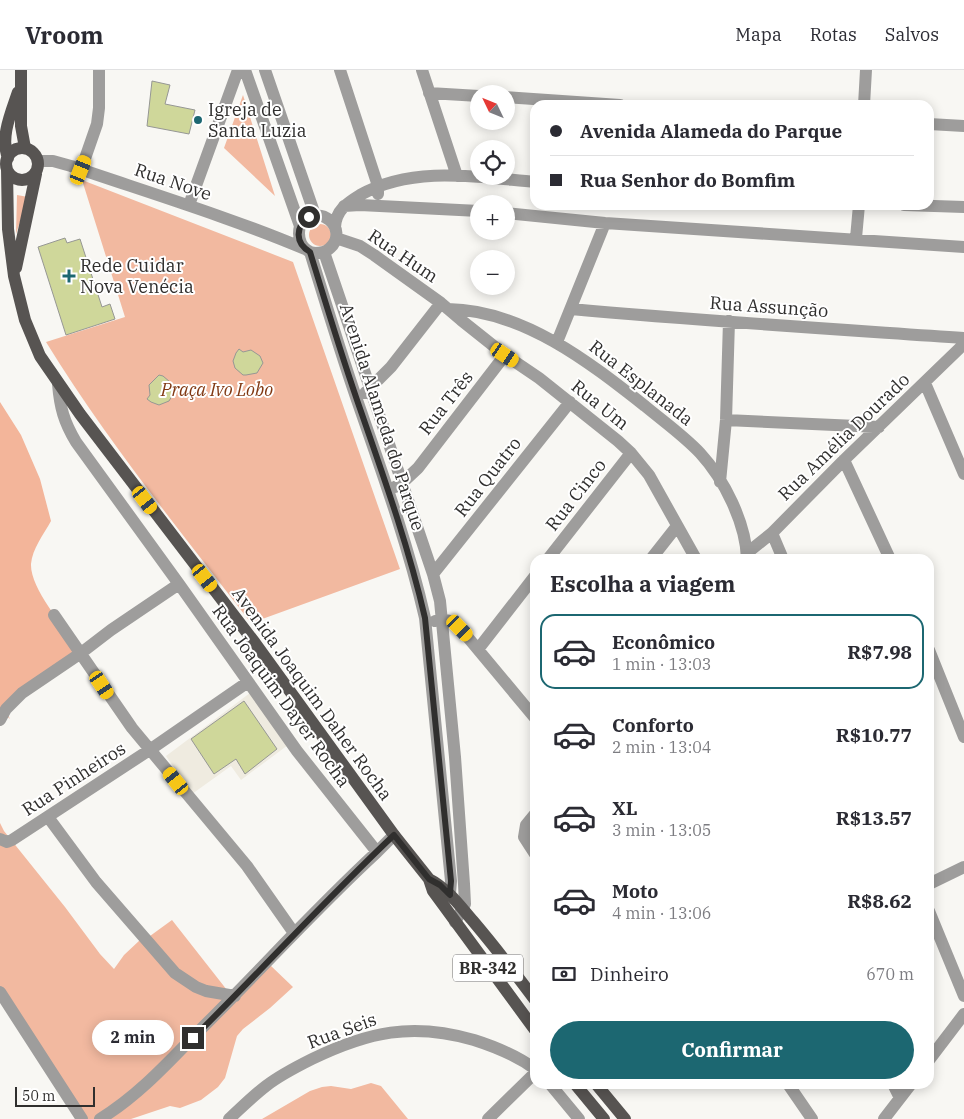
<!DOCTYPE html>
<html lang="pt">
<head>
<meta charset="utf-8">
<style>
  :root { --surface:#fff; --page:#f7f7f7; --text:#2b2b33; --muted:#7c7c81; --line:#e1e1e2; --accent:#1c6771 }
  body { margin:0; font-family:"IBM Plex Serif",serif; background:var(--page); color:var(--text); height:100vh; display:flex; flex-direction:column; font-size:19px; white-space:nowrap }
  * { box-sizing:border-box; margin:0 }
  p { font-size:16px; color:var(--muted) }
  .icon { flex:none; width:28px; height:28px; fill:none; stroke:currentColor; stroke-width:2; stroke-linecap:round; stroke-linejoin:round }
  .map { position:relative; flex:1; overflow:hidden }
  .panel { position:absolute; left:530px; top:484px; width:404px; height:535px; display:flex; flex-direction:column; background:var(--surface); border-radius:15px; box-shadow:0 2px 12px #0003 }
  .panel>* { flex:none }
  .hud { position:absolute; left:530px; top:30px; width:404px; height:110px; border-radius:15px; box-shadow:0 2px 12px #0003; display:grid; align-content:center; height:110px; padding:0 20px; background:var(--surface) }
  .needle { width:32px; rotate:313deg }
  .buttons { position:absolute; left:470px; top:15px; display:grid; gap:10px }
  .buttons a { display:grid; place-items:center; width:45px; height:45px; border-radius:50%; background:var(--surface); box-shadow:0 2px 12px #0003; font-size:25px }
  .scale { position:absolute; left:15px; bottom:12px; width:80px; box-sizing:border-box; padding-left:5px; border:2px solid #302f2e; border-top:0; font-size:14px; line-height:18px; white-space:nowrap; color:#302f2e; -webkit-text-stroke:4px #fff; paint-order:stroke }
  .end { position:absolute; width:22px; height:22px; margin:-11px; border:6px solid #302f2e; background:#fff; box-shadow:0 0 0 2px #fff }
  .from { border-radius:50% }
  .bubble { position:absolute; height:35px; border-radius:18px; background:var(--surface); box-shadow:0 2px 12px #0003; font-size:16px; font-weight:800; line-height:35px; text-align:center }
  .car { position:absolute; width:15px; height:30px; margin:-15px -8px; border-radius:6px; box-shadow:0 0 4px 1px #0007; background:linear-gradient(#f5c518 24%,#345 0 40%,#f5c518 0 76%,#345 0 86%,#f5c518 0) }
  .hud b { display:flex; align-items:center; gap:18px; height:48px; font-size:19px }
  .hud b+b { border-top:1px solid var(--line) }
  .hud i { width:12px; height:12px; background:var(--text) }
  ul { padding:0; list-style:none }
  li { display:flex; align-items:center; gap:15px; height:75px; margin:0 10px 8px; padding:0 10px; border:2px solid transparent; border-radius:15px }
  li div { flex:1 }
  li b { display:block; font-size:19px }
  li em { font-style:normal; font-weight:800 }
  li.active { border-color:var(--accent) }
  li>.icon { width:45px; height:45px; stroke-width:1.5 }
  h2 { padding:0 20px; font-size:22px; line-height:60px }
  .pay { display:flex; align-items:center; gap:12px; height:55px; padding:0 20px; font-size:19px }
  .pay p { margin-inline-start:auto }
  .primary-button { display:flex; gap:10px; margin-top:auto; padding:10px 20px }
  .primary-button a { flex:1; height:58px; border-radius:30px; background:var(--accent); color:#fff; font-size:20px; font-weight:800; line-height:58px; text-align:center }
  header { display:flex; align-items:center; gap:30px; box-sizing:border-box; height:70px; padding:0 25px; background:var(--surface); border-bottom:1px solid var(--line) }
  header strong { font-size:24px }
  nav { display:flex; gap:28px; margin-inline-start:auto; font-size:18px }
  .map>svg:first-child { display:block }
  .built { fill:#efebe0 }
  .green { fill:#f2b9a0 }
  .forest { fill:#f3b59a }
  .building { fill:#cfd79a; stroke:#969794 }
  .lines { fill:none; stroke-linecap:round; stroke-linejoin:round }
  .minor { stroke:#9e9d9c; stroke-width:12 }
  .major { stroke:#575452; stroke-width:12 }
  .route { stroke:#302f2e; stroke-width:6 }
  .poi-dot { fill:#1c6771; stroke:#fff; stroke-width:2 }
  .labels { text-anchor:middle; stroke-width:4; stroke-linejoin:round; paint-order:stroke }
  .shield { fill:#fff; stroke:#6e6d6d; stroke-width:1 }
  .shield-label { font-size:16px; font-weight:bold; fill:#302f2e }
  .poi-label { font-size:18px; fill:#302f2e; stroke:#fff; text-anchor:start }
  .street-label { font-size:18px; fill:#302f2e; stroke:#fff }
  .park-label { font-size:18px; font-style:italic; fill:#813913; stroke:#fff }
</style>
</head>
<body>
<header>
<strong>Vroom</strong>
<nav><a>Mapa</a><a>Rotas</a><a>Salvos</a></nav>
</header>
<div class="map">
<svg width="964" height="1049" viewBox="0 0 964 1049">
  <rect width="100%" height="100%" fill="#f8f7f3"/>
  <path class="built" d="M250,623L288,675L241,710L231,696L192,724L166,686Z"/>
  <path class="green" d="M243,25L275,126L224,78Z
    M82,110L293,192L400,499L251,553C180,461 107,371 46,272L125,247Z
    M17,125L28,127L16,164Z
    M309 165a11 11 0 1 1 22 0a11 11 0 1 1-22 0Z
    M0,753L4,761L65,837L100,884L114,899L124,885L140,870L150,866L172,850L234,929L270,895L293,917L270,938L243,959L237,966L225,1008L218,1017L201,1030L180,1038L170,1036L131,1049H79L0,924Z
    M371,1013L381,1016L408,1049H262L310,1021L322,1017L331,1016L351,1019Z"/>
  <path class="forest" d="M0,332L21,365L40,409L51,451C44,464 32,479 31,494C30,518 63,556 77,575L73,584L7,643L10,649L0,639Z"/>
  <path class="building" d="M152,11L170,15L165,34L195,40L189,64L147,56Z
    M65,168L67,173L80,169L102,237L110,234L115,249L66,265L38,177Z
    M239,279L243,282L251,280L260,286L263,293L257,303L246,305H243L235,298L233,291L236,283Z
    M159,305L163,306L170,312L173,320L172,326L169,331L159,335L151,332L147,329L150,325L149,315Z
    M244,631L277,679L245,704L236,689L214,704L191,669Z"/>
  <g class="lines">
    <path class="minor" d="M245,0L300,156C297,168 301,181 315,183C320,183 326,182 330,178C350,160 319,129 300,156
      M265,0L315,145
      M340,0L378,116V124
      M422,0L457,106
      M429,23L479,26
      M506,27L620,35
      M864,35L866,0
      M929,54L964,56
      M38,91H53L71,96C150,123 229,147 305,179
      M81,100L97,54L99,38V0
      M189,135L238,0
      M904,135L964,137
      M344,136L360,135L479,141
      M506,143L605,153L964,177
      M335,157C336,140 347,133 360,125C413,95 478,107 535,112
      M336,168L360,176L374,185L441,233L461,250L505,285L539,308L618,371L631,383L649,405L696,489
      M856,168L859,135
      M310,182C325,231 340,281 357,330C382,402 408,474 425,548L451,811L450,823L445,831
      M324,182L433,504L440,531L455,687L464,814L465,834L455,852
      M448,239C523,240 589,292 645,336C663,351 684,366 700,383C724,409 746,453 747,489
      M571,239C702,251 833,259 964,268
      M557,272L605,153
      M925,313L964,404
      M58,314C60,338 64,352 76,372L179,514L297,681L377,782L394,765
      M365,323L391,297L441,233
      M726,350L879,357
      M844,390L890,489
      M720,412L726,350L729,251
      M395,417L402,413L418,398L505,285
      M772,463L783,489
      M747,483L772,463L844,390L964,274
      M548,489L631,383
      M651,489L677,456
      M433,504L570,332
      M54,545L132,658L247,796L294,863
      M435,551C447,548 452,551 460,558L535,648
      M479,578L535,506
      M929,580L964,667
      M0,650L6,639L22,623L81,583L111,560L179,514
      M535,744L526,755L524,767L535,784
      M48,747L96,812L175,903L196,917L206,921L235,926
      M0,769L7,772L12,770L151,679L248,612
      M929,814L964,797
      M929,841L964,926
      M0,922L82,1049
      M929,990L964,944
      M550,1014L579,1049
      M788,1014L812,1049
      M893,1014L900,1028
      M100,1049C136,1027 165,996 194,966C256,905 313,841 377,782
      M229,1049C241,1038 253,1026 266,1016C280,1005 296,997 312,989C368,962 412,952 474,970C496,977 516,985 535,999
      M488,1049L535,1003
      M884,1049L911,1014"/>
    <path class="major" d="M21,0V56L25,78
      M6 94a16 16 0 1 1 32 0a16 16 0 1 1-32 0Z
      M8,88C0,67 11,43 18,22
      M7,99L8,159L14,206L25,250L40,286L80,344L255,573L394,765L429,809L433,821L535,960
      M16,198L36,104
      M429,809C447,818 460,836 473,851C495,877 515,903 535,930
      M575,1014L604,1049
      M596,1014L625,1049"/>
  </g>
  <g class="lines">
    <path class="route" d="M193,968C261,901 325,830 394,765L429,809L440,815L450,825V823L451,811L425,548C408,474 382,402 357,330C340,281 325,231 310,182C295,173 295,157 309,147"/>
  </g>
  <g class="poi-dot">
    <circle cx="198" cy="50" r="5"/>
    <path d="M66.5 198.5h5v5h5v5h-5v5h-5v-5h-5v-5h5z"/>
  </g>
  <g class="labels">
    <rect class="shield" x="453" y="884.5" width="70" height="27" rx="4"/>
    <g class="shield-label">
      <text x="488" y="904">BR-342</text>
    </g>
    <g class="poi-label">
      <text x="208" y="46">Igreja de<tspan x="208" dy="21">Santa Luzia</tspan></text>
      <text x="80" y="202">Rede Cuidar<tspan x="80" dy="21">Nova Venécia</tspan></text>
    </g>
    <g class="street-label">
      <text transform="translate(173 112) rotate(19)" y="6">Rua Nove</text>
      <text transform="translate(403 186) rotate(34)" y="6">Rua Hum</text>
      <text transform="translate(769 237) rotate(4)" y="6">Rua Assunção</text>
      <text transform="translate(641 313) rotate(38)" y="6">Rua Esplanada</text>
      <text transform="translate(446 333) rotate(-52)" y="6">Rua Três</text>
      <text transform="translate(600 335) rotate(39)" y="6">Rua Um</text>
      <text transform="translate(382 347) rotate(72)" y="6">Avenida Alameda do Parque</text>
      <text transform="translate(844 367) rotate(-44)" y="6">Rua Amélia Dourado</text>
      <text transform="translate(488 407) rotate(-52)" y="6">Rua Quatro</text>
      <text transform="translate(576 425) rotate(-52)" y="6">Rua Cinco</text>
      <text transform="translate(312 624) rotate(54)" y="6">Avenida Joaquim Daher Rocha</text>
      <text transform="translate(281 626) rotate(54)" y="6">Rua Joaquim Dayer Rocha</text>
      <text transform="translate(74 709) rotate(-33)" y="6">Rua Pinheiros</text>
      <text transform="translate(342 961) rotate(-20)" y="6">Rua Seis</text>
    </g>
    <g class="park-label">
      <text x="217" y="326">Praça Ivo Lobo</text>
    </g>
  </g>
</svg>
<div class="buttons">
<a><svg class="needle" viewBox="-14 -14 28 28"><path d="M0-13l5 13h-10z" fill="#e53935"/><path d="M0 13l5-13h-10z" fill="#7c7c81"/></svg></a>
<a><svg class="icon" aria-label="locate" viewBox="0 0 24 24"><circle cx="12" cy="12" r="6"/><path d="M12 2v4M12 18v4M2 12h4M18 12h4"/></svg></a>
<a>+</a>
<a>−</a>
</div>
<div class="scale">50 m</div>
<i class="end from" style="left:309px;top:147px"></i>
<i class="end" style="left:193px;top:968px"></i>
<div class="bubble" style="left:92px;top:950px;width:82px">2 min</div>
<i class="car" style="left:81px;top:100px;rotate:22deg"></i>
<i class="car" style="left:505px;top:285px;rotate:124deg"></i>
<i class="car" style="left:145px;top:430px;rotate:143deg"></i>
<i class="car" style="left:205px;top:508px;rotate:142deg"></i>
<i class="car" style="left:460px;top:558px;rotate:136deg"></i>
<i class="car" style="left:102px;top:615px;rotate:146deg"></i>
<i class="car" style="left:176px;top:711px;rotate:321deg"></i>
<div class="hud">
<b><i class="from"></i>Avenida Alameda do Parque</b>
<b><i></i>Rua Senhor do Bomfim</b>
</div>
<section class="panel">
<h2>Escolha a viagem</h2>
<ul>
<li class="active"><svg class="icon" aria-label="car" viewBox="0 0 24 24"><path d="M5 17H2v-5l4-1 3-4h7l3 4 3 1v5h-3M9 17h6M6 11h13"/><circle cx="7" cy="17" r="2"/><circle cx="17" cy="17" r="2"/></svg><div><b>Econômico</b><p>1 min · 13:03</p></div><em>R$7.98</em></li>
<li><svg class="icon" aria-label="car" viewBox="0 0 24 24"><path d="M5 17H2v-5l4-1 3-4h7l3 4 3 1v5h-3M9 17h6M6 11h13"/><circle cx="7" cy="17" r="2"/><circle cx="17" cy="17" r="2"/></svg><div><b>Conforto</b><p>2 min · 13:04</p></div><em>R$10.77</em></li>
<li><svg class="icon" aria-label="car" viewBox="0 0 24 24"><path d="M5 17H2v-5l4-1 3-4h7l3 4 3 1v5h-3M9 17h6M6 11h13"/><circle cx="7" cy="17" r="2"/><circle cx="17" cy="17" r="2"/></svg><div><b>XL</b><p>3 min · 13:05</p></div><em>R$13.57</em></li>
<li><svg class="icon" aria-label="car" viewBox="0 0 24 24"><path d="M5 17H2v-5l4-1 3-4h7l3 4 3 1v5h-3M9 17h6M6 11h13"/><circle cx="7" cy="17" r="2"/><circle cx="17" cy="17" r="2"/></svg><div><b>Moto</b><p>4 min · 13:06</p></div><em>R$8.62</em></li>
</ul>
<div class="pay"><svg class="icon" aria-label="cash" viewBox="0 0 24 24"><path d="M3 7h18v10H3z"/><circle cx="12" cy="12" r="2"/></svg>Dinheiro<p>670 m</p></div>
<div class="primary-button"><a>Confirmar</a></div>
</section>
</div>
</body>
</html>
